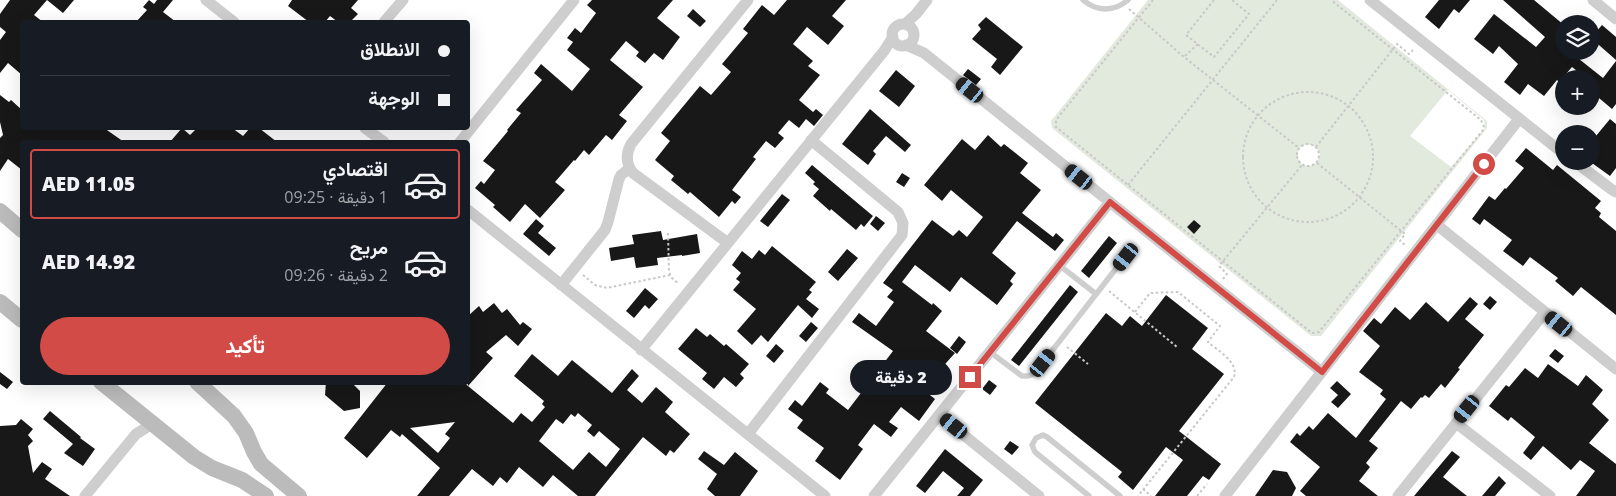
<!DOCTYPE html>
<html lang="ar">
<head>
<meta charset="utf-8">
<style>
  :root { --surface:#171b24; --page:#20242c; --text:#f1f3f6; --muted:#9ea1a6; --line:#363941; --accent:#d34b47 }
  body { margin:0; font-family:"Open Sans",Vazirmatn,sans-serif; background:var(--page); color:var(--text); direction:rtl; height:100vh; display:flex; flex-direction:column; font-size:19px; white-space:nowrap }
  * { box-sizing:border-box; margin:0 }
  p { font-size:16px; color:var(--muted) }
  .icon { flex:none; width:28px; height:28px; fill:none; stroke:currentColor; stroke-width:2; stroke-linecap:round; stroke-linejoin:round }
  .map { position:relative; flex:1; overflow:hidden; direction:ltr }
  .panel { position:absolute; left:20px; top:140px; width:450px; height:245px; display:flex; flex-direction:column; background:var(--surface); border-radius:5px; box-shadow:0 5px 20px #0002; direction:rtl }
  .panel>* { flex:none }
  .guide { position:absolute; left:20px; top:20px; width:450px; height:110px; border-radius:5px; box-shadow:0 5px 20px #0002; direction:rtl; display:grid; align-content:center; height:110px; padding:0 20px; background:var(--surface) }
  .tools { position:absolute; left:1555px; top:15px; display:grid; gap:10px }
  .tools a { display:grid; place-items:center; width:45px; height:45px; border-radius:50%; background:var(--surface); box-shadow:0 5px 20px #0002; font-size:25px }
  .end { position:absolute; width:22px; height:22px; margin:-11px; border:6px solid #d34b47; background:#fff; box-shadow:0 0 0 2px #fff }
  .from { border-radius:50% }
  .bubble { position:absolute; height:35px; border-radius:18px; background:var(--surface); box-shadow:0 5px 20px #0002; font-size:16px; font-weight:800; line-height:35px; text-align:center; direction:rtl }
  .car { position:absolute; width:15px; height:30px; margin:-15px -8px; border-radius:6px; box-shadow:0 0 4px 1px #0007; background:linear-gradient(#222 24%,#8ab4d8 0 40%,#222 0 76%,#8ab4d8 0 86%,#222 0) }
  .guide b { display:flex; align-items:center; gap:18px; height:48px; font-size:19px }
  .guide b+b { border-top:1px solid var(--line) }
  .guide i { width:12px; height:12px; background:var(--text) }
  ul { padding:9px 0 0; list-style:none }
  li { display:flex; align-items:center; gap:15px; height:70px; margin:0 10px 8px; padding:0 10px; border:2px solid transparent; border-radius:5px }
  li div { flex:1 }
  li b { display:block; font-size:19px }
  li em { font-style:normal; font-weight:800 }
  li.selected { border-color:var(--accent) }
  li>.icon { width:45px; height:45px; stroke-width:1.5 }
  .button { display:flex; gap:10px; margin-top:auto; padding:10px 20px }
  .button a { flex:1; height:58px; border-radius:30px; background:var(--accent); color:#fff; font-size:20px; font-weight:800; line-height:58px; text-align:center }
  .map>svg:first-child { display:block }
  .green { fill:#e2e9dd; fill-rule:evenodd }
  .building { fill:#181818; fill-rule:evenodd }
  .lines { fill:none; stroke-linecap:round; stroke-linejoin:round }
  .path { stroke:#c8c8c8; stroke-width:2; stroke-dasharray:2.5 2.5; stroke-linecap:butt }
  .lane { stroke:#cecece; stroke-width:5.5 }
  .street { stroke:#cecece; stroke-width:11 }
  .secondary { stroke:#bbb; stroke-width:16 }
  .route { stroke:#d34b47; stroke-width:6 }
</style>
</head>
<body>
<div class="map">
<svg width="1616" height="496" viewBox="0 0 1616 496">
  <rect width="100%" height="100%" fill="#fff"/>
  <path class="green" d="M1148,0H1338L1487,121V128L1321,336H1311L1052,128L1051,121ZM1448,90L1484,120L1485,128L1451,167L1410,136ZM1307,144L1316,147L1320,154L1317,163L1309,166L1302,165L1297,157L1299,148Z"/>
  <path class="building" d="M10,0H47L34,15L43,22H22V75L8,63L0,73V40L6,32L0,27V14Z
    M47,0H74L63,13Z
    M149,0L154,4L157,0H173L163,12L176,22H136L147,10L143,7Z
    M292,0H358L351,8L358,14L350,22H338L330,16L325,22H309L288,6Z
    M592,0H673L657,18L680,37L663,60L654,53L645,63L636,56L639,52L626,41L610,60L643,87L619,115L627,121L612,140L606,135L589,155L584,150L575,161L574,160L555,182L565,190L540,218L525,204L510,222L493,207L495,205L475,188L481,181L484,184L495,170L483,161L508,131L507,130L521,113L516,110L542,80L534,73L541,64L572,91L590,69L567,50L573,42L567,38L575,28L581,33L596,13L587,5Z
    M787,0H846L832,16L844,26L828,45L807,27L793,44L813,61L808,66L820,75L799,100L813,112L816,109L823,115L814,126L806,119L799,128L789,120L778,133L784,138L775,148L766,141L753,157L756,159L732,190L741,197L735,204L732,201L719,217L690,192L688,194L671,180L674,176L655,160L670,141L661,133L700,86L711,95L731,72L722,64L748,33L743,29L762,5L774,15Z
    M1439,0H1470L1459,13L1454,9L1439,29L1425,17Z
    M1503,0H1534L1564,25V51H1585L1579,59L1603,78L1616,61V104L1612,109L1599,98L1591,108V79H1587L1572,67L1559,82L1557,80L1544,96L1528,84L1520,95L1504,82L1518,64L1499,46L1493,54L1474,39L1494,14L1536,47L1545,37Z
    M693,9L706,21L700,27L687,16Z
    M986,17L1023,47L1000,75L991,67L997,59L972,39L981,29L978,25Z
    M1602,25L1616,37V60L1591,38Z
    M968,69L981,79L976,85L963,75Z
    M896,70L915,86L899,107L879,91Z
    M0,95L9,102L11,100L22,110V128H104L124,142H22V170L8,159L0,171V138L3,135L0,122Z
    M870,109L911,145L905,152L886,136L873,151L876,154L868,165L842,144Z
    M1610,119L1616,124V168L1610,176L1592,163L1597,156L1591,152V142Z
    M182,128L190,135L197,128H232L243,136L250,128H259L277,142H170Z
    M988,135L1001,147L1004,144L1028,163L1020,173L1041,190L1022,213L1053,237L1056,233L1064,240L1055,251L1017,221L992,253L1016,273L1010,281L1013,284L997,305L961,277L950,292L915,265L902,282L932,305L933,303L942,311L926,331L955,353L938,372L940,374L926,392L935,399L919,421L901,407L889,422L898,428L891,437L874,424L858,445L863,449L840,480L815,461L824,448L797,428L803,420L788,409L795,400L802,406L820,382L829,389L826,393L848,410L893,351L852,322L859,313L876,326L894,302L887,297L893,290L883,283L932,220L953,236L959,230L967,237L983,217L951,190L942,201L924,185L962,139L975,150Z
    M1526,148L1553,170L1557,165L1601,201L1595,208L1601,213L1599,217L1616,231V315L1581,287L1573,296L1555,281L1558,278L1530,257L1523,266L1503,251L1512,240L1484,219L1480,225L1472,219L1489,196L1495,200L1505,188L1506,189L1524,168L1515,161Z
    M812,165L873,216L864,227L861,224L856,230L831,209L830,211L813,196L819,189L813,184L815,182L805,173Z
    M902,173L910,178L904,187L896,182Z
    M782,194L790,200L768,227L760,221Z
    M876,216L885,223L878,231L870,224Z
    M536,219L544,226L538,233L556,248L549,256L523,234Z
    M1194,220L1201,226L1194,234L1187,227Z
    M661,231L663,240L697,234L700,253L682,256V255L657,258L658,265L636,268L634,257L611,261L609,248L634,244L632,235Z
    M1109,236L1117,243L1089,278L1081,271Z
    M772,246L816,282L809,290L812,292L806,299L819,309L812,318L798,305L768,342L761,335L752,345L737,331L756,309L733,290L740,282L736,279L741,273L732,265L742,251L752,259L759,250L765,255Z
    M847,249L858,258L838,281L828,272Z
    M1070,285L1078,292L1019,366L1011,360Z
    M645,288L658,299L649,309L645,305L634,318L626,311Z
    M1166,295L1208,328L1192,349L1224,374L1179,431L1221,464L1209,480L1203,476L1187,496H1155L1183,460L1166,447L1133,490L1118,477L1122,472L1035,403L1106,313L1122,326L1130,316L1142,326Z
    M1490,296L1497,302L1490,310L1483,304Z
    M1470,297L1478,304L1465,319L1484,335L1462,363L1458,368L1460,369L1445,388L1441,384L1429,398L1425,395L1422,398L1421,397L1411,409L1401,401L1369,441L1378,448L1366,463L1370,467L1359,481L1378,496H1306L1300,491L1320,467L1290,442L1297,433L1300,436L1309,426L1313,430L1328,413L1356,438L1386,399L1380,394L1383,390L1359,372L1380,346L1363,331L1374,318L1381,324L1395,307L1410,320L1426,302L1448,322Z
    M494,303L502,313L507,309L520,325L523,322L532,329L518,346L506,335L486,352L493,358L468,386L513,423L521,413L532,422L545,407L542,404L544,401L514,376L532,354L558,376L572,360L612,393L632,369L639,376L627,390L642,403L656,387L673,402L665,412L690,434L674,453L670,450L666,456L643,437L595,496H578L553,475L543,487L519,467L507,483L500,477L493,486L472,469L449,496H417L440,468L402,434L400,437L391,430L367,458L344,438L388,382L395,384L463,382L468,386V316L479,306L483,312ZM578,413L592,425L587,431L594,437L599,431L620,449L606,467L589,452L573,470L539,441L556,419L563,424L571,414L575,417ZM455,422L445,434L450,438L438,453L410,428Z
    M811,322L818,328L806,342L799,336Z
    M696,328L707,337L710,334L724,346L726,344L749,364L740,374L744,378L736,387L724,377L714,389L702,379L707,373L678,349Z
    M959,336L966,342L957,354L950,348Z
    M776,344L784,351L774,363L766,356Z
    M1555,349L1564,356L1558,363L1549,356Z
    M1548,364L1578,386L1586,375L1603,390L1592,404L1609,420L1589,443L1616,464V496H1576L1595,471L1580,460L1571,470L1543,446L1531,460L1523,453L1535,437L1511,417L1508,421L1489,406L1506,385L1509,387L1525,368L1538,378Z
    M0,372L13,382L7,389L0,384Z
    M989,380L997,386L990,395L982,389Z
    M1337,381L1351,394L1338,408L1331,402L1338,395L1330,388Z
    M326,382H351L360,391V408L344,411L325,395Z
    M50,411L81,437L80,438L95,449L83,466L64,453L73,444L43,419Z
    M21,419L33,429L28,435L33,441L28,446L33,473L42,462L52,469L45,479L70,496H0V426L16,425Z
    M1010,441L1019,447L1012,455L1004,449Z
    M945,449L983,480L970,496H957L964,488L943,471L925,493L916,486Z
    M704,451L724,465L735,452L758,471L740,496H715L707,489L717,474L698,459Z
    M1452,451L1460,457L1443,477L1467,496H1414Z
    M1273,470L1287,472L1296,488L1292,496H1255Z
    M1499,476L1506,483L1495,496H1482Z"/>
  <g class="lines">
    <path class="path" d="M1153,0L1056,120V127L1312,333L1319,332L1483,130L1484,127L1481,120L1331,0
      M1214,0L1186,35L1214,57L1249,14L1232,0
      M1129,9L1184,57L1299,148
      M1185,56L1198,44
      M1243 157a65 65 0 1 1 130 0a65 65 0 1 1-130 0Z
      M1297 155a11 11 0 1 1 22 0a11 11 0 1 1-22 0Z
      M1316,147L1397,44L1409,54L1413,50
      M1317,163L1405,234L1400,241L1405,245
      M1128,185L1277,0
      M668,233L669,272L672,278L679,284
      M583,275L595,285L607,288L670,275
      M1223,279L1227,274L1219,266L1302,165
      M1109,291L1177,347
      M1135,312L1150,293L1178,292L1220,326L1208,342C1218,351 1239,362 1234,377L1138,496
      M1067,347L1088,364
      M1143,489L1151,496
      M1197,496L1207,484"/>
    <path class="lane" d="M1083,0C1097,12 1114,12 1128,0
      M1059,265L1096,294
      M990,352L1022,376H1028L1034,374L1125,257
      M1089,496L1035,452L1032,445L1036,438L1043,435L1047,437L1120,496"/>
    <path class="street" d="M206,0L234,22
      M1370,0L1564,154
      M1593,0L1616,19
      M384,22L403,0
      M905,24L916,14L927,0
      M892 35a11 11 0 1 1 22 0a11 11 0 1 1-22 0Z
      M906,45L924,53L1322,372
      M365,128L384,142
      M460,142L574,0
      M1574,161L1611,189L1616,192
      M468,210L825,496
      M1437,225L1616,369
      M728,243L633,173C626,164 625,155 631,144L748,0
      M561,285L605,230L608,222L619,179L621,175L630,168
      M641,350L884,51L893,37
      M939,415L1039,496
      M1456,423L1550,496
      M748,434L902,235L903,223L898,212L811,140
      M85,496L136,434L152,424
      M874,496L1110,202
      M1225,496L1519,119
      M1398,496L1545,312"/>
    <path class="secondary" d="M0,211L22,230
      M0,302L22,320
      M101,382L194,457L212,468L242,480L266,496
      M197,382L234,416L246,433L254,452L261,464L299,496"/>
  </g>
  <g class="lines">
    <path class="route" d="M970,377L1110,202L1322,372L1484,164"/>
  </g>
</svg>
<div class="tools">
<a><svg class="icon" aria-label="layers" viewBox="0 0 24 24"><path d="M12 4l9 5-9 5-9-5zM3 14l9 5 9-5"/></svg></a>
<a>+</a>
<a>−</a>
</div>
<i class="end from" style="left:1484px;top:164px"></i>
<i class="end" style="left:970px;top:377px"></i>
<div class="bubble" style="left:850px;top:360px;width:102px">2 دقيقة</div>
<i class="car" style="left:970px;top:90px;rotate:309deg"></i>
<i class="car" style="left:1079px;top:177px;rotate:308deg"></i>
<i class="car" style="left:1126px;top:257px;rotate:218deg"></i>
<i class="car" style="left:1559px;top:324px;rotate:309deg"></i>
<i class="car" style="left:1043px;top:363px;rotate:38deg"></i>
<i class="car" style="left:1467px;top:409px;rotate:219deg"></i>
<i class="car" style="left:954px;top:426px;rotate:309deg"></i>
<div class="guide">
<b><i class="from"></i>الانطلاق</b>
<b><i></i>الوجهة</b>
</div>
<section class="panel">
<ul>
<li class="selected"><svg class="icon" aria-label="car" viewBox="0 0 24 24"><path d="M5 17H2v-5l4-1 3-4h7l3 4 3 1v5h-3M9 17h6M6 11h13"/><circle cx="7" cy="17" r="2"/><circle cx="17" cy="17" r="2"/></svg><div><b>اقتصادي</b><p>1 دقيقة · 09:25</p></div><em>AED 11.05</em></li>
<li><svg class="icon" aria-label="car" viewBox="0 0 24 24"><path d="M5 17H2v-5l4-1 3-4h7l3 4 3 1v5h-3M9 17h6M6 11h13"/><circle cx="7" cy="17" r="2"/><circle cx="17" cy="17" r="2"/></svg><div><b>مريح</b><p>2 دقيقة · 09:26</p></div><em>AED 14.92</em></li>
</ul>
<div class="button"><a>تأكيد</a></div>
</section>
</div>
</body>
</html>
